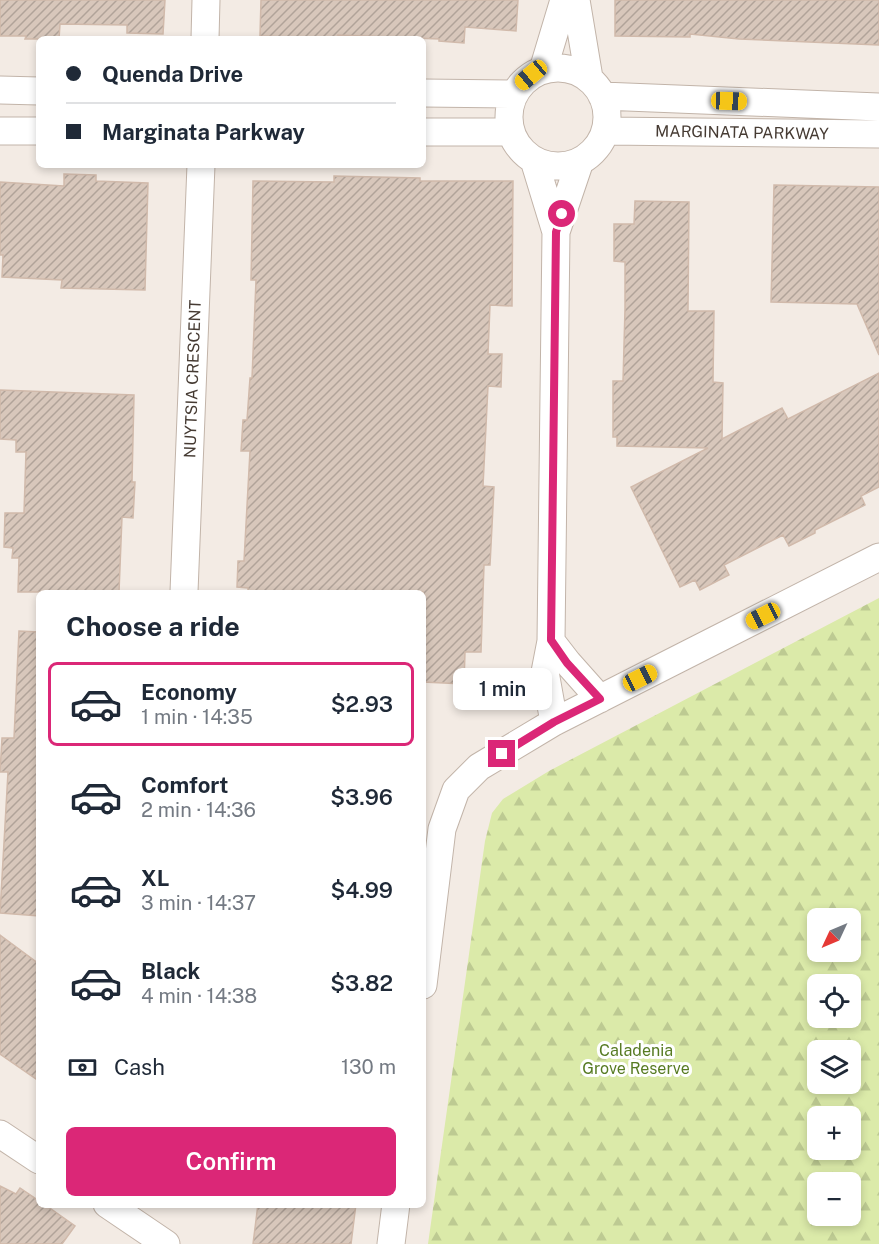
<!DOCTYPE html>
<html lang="en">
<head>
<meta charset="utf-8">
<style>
  :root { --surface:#fff; --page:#f6f6f7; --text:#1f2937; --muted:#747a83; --line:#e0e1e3; --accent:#db2777 }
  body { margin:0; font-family:"Public Sans",sans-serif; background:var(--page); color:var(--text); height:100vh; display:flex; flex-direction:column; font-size:22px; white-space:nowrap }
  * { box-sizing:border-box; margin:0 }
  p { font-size:20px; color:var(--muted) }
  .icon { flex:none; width:33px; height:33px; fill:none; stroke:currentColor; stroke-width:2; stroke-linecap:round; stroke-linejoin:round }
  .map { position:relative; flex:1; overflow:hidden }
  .panel { position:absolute; left:36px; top:590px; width:390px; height:618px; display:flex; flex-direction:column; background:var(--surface); border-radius:9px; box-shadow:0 3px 9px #0003 }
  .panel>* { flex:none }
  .banner { position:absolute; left:36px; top:36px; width:390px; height:132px; border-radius:9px; box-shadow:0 3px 9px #0003; display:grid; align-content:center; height:132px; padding:0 30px; background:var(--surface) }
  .needle { width:39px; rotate:226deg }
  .fabs { position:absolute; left:807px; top:908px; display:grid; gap:12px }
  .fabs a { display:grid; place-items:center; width:54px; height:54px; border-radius:9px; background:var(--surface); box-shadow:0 3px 9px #0003; font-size:30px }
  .end { position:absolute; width:27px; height:27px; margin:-14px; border:8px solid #db2777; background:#fff; box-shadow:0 0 0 3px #fff }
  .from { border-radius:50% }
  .bubble { position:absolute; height:42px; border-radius:9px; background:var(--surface); box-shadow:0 3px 9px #0003; font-size:20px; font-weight:600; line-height:42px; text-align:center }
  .car { position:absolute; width:18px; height:36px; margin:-18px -9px; border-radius:8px; box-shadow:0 0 4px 2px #0007; background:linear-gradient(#f5c518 24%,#345 0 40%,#f5c518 0 76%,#345 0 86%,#f5c518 0) }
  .banner b { display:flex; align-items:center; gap:21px; height:57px; font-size:22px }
  .banner b+b { border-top:2px solid var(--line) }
  .banner i { width:15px; height:15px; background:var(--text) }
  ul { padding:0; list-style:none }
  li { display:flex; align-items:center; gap:18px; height:84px; margin:0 12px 9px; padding:0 18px; border:3px solid transparent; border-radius:9px }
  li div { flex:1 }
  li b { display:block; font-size:22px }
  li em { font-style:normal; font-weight:600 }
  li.selected { border-color:var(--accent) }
  li>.icon { width:54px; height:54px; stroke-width:1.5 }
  h2 { padding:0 30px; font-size:27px; line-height:72px }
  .pay { display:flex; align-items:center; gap:15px; height:66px; padding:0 30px; font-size:22px }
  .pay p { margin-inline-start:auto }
  .primary-button { display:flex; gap:12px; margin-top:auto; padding:12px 30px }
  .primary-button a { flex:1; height:69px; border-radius:9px; background:var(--accent); color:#fff; font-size:24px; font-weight:600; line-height:69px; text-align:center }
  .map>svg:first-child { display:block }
  .forest { fill:url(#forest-firs); fill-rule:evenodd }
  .building { fill:url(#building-hatch); stroke:#d1baab; stroke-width:1.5 }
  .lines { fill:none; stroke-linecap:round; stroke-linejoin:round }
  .street-casing { stroke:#c2b4a9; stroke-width:29 }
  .street { stroke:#fff; stroke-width:27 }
  .route { stroke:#db2777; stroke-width:8 }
  .labels { text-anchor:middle; stroke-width:6; stroke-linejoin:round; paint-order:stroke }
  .street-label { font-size:16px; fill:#463b33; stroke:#fff }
  .park-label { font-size:16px; fill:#577b23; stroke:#fff }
</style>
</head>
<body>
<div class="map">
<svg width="879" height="1244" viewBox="0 0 879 1244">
  <defs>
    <pattern id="forest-firs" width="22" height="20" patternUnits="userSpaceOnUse" patternTransform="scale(1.5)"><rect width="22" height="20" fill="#dbeaa9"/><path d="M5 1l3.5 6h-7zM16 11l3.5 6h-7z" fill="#bdca92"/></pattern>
    <pattern id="building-hatch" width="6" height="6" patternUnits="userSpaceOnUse" patternTransform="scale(1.5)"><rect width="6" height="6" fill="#d8c7bb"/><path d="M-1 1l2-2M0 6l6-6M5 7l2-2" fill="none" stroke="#b1a399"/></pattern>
  </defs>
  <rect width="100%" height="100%" fill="#f3ebe4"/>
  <path class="forest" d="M879,598V1244H428L485,841L492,813L503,799L549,771ZM818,918H850V951H818ZM818,984H850V1017H818ZM818,1050H850V1083H818ZM818,1116H850V1149H818ZM818,1182H850V1215H818Z"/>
  <path class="building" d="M0,0H165L163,34L127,33V25L60,24L59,39H25L26,36H0Z
    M261,0H518L516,31L465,27L464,43L439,41V39L338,35V39L260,36Z
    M615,0H879V45L739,39L690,34V37L615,36Z
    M64,174L96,175V181L148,183L145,290L61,288L62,280L2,277L3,255H0V182L64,186Z
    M334,176L420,178V181H513L512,306L490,305L488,354H502L501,387L488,386L483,486L494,487L490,565H484L481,652H465L464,684L423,682V592H248V588L237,587L238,561H244L250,451H241L243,420H247L250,378H252L256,280H251L253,181L334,182Z
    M774,185L879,187V355L857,304L771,302Z
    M635,201L689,202L688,311H714L713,382L723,383L722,439L782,408L788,419L879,373V487L861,496L865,505L815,530V533L789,546L783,535L724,565L729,575L700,590L695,580L680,587L631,487L708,448L617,446V437H613V381H623L625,309V262L614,261V224H634Z
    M0,390L134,395L132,482H135L133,518L122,517L119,592H18L19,558H12L13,548L4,547L5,513H24L26,452H16V440L0,439Z
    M19,631L39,632V916L0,913L8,772H0L2,738H14Z
    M0,935L39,964V1081L0,1054Z
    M0,1186L16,1194L20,1188L39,1201V1204H44L75,1226L62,1244H0Z
    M258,1204H356L351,1244H253Z"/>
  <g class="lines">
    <defs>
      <path id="street" d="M576,0L589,78
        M205,39L206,0
        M509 117a49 49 0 1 1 98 0a49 49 0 1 1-98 0Z
        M543,70L564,0
        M0,90L39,91
        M423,93L514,94
        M602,96L879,107
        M0,131H39
        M606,131L879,134
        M423,132H510
        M534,160L556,232L551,641L545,672L554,722
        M556,232L580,161
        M184,592L201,165
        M551,641L568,663L600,699
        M423,985L442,829L456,790L479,767L554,722L879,557
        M0,1134L39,1160
        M107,1204L166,1244
        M391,1244L396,1204"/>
    </defs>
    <use href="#street" class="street-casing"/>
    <use href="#street" class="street"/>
  </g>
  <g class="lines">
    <path class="route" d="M502,754L554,722L600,699L567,663L551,640L556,232L562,214"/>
  </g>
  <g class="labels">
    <g class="street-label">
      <text transform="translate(742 132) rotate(1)" y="6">MARGINATA PARKWAY</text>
      <text transform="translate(192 379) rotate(-88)" y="6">NUYTSIA CRESCENT</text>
    </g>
    <g class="park-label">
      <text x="636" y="1056">Caladenia<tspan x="636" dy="18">Grove Reserve</tspan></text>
    </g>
  </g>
</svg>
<div class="fabs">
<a><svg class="needle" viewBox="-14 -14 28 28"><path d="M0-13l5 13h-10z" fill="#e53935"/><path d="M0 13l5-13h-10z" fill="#747a83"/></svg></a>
<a><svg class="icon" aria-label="locate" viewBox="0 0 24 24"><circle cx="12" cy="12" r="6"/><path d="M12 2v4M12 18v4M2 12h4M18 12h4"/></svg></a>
<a><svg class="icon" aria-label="layers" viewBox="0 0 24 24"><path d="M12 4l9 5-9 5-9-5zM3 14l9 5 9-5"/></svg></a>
<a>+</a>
<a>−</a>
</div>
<i class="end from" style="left:562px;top:214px"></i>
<i class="end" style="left:502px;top:754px"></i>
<div class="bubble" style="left:453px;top:668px;width:99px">1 min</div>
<i class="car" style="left:531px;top:75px;rotate:230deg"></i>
<i class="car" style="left:729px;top:101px;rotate:92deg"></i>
<i class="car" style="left:763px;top:616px;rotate:243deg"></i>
<i class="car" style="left:640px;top:678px;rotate:63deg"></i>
<div class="banner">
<b><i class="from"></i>Quenda Drive</b>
<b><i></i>Marginata Parkway</b>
</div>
<section class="panel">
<h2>Choose a ride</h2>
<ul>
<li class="selected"><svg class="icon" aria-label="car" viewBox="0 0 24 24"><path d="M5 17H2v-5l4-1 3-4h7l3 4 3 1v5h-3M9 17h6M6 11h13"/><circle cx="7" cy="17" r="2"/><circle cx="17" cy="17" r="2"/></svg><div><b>Economy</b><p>1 min · 14:35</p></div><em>$2.93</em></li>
<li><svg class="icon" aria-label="car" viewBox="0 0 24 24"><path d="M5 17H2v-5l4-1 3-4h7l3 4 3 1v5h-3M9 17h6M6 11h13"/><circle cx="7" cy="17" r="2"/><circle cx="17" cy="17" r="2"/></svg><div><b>Comfort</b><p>2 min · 14:36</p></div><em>$3.96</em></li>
<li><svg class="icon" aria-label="car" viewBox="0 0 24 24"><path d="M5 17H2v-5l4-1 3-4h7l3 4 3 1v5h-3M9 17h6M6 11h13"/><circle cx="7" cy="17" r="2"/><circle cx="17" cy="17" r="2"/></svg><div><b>XL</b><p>3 min · 14:37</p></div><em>$4.99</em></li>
<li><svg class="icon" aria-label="car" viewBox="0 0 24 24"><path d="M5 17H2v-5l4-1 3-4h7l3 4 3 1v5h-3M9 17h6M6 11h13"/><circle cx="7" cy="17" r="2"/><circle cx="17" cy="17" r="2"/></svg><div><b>Black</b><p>4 min · 14:38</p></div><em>$3.82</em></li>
</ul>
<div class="pay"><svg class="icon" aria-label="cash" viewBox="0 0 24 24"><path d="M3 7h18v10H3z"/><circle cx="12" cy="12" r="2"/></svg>Cash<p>130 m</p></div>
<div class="primary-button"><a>Confirm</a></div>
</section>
</div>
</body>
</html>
